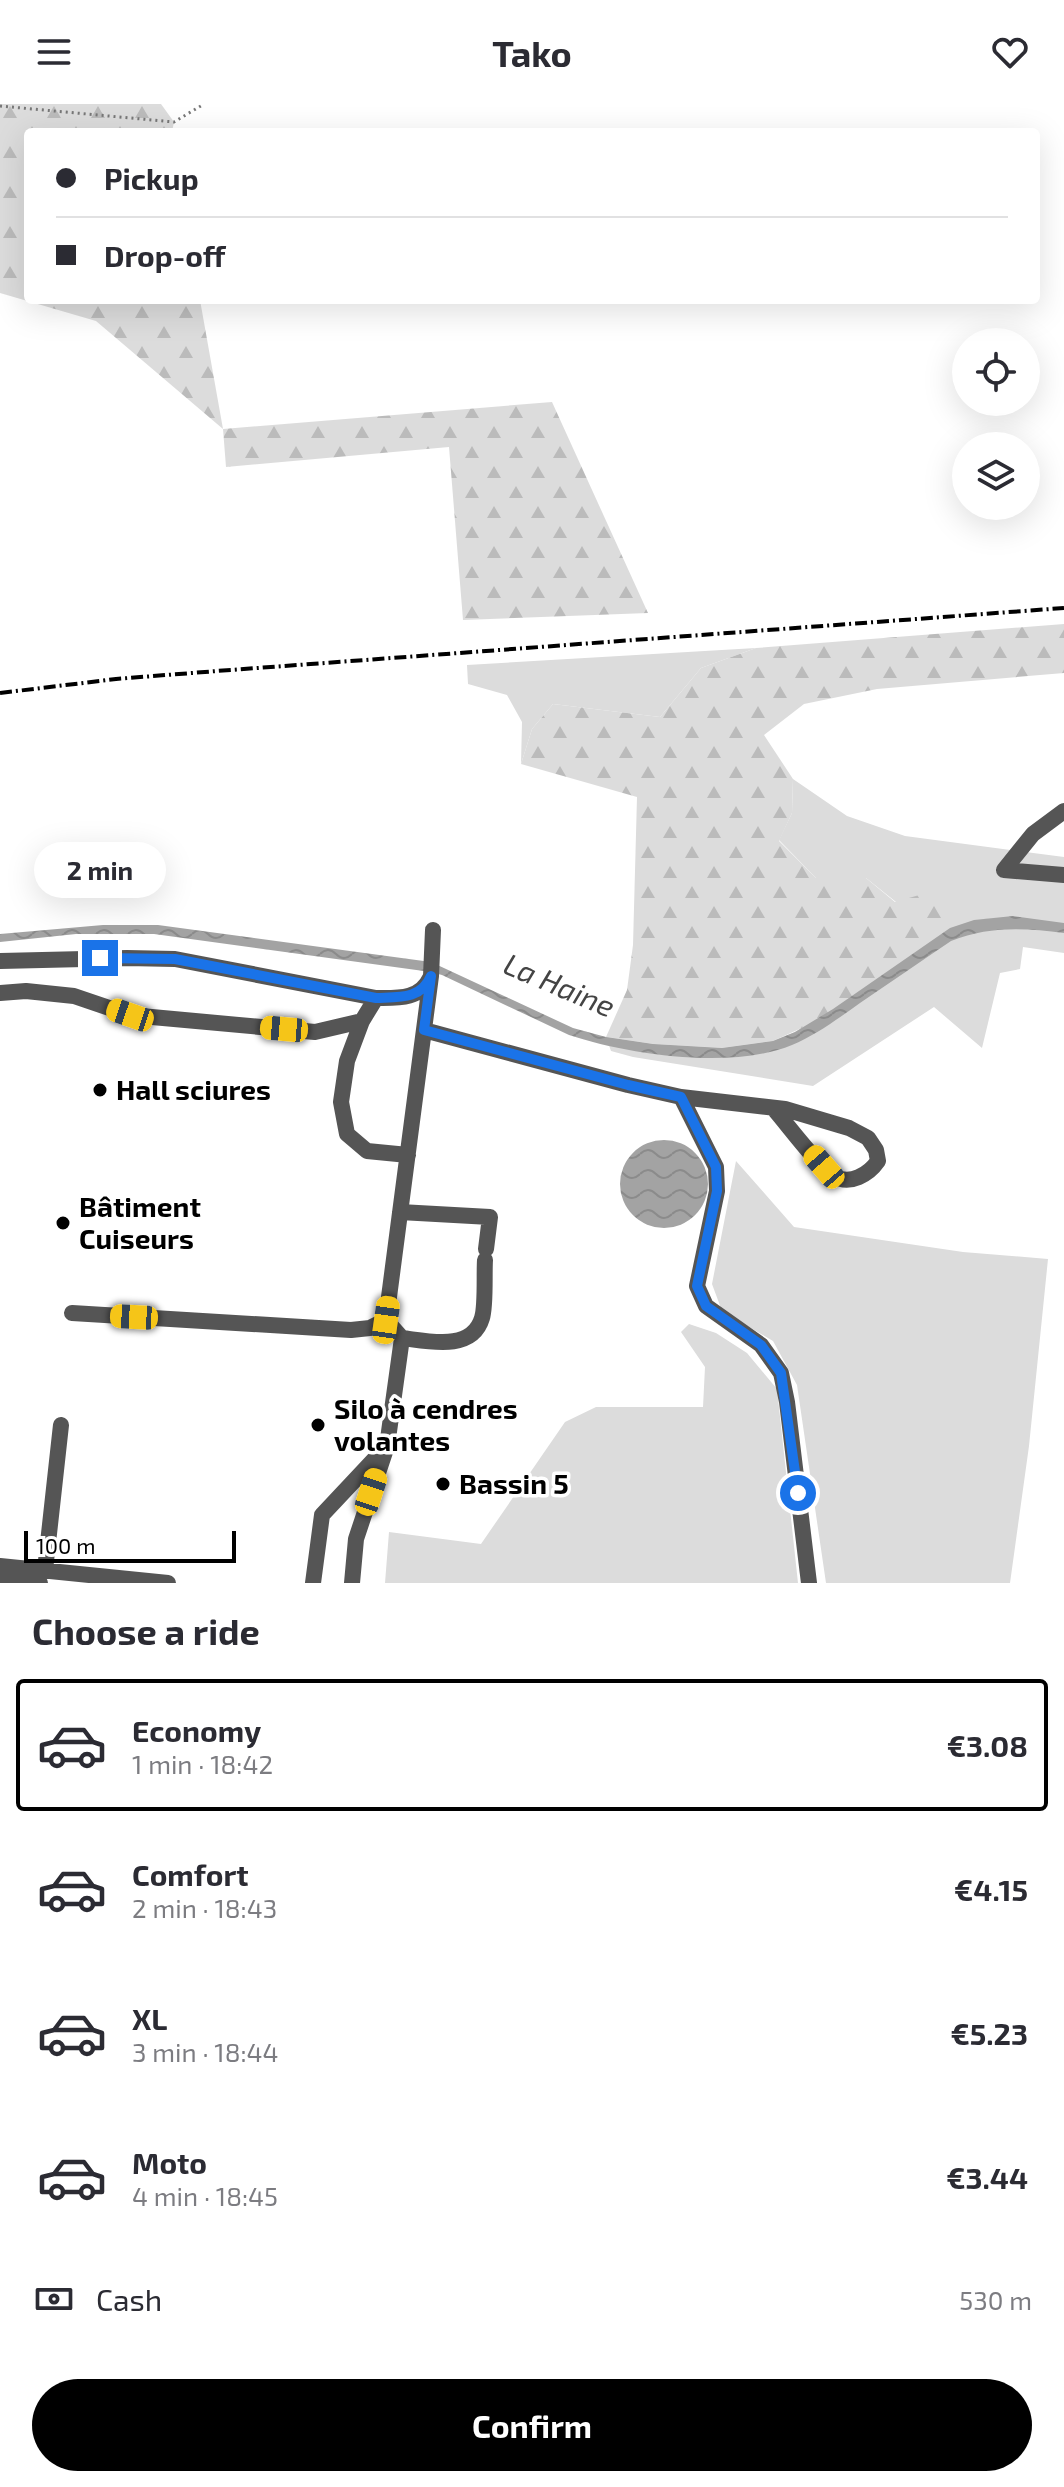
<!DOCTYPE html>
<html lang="en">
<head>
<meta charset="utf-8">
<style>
  :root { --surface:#fff; --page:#f7f7f7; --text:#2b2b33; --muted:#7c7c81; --line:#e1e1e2; --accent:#000 }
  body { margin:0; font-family:"Exo 2",sans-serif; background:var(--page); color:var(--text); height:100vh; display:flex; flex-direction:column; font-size:30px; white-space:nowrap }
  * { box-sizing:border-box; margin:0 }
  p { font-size:26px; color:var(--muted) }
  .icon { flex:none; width:44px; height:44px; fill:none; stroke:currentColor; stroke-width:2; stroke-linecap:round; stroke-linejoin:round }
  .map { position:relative; height:1479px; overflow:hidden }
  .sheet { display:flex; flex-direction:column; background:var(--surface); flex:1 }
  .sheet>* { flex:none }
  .hud { position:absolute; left:24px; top:24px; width:1016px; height:176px; border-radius:8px; box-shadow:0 8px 32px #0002; display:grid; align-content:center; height:176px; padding:0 32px; background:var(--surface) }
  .buttons { position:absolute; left:952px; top:224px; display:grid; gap:16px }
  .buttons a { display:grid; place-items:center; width:88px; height:88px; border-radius:50%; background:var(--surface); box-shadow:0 8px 32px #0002; font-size:40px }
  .scale { position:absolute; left:24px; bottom:20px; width:212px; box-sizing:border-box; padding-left:8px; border:4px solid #000; border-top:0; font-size:22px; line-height:28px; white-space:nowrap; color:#000; -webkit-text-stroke:6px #fff; paint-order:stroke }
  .end { position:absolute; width:36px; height:36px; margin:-18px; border:10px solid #1a73e8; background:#fff; box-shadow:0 0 0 4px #fff }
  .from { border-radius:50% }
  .bubble { position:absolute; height:56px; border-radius:28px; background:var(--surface); box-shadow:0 8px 32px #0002; font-size:26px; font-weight:700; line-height:56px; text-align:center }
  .car { position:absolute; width:24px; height:48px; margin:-24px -12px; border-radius:10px; box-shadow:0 0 6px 2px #0007; background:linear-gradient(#f5c518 24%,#345 0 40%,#f5c518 0 76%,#345 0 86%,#f5c518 0) }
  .hud b { display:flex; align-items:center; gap:28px; height:76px; font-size:30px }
  .hud b+b { border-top:2px solid var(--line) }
  .hud i { width:20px; height:20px; background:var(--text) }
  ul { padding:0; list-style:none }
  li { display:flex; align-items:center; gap:24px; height:132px; margin:0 16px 12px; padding:0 16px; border:4px solid transparent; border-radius:8px }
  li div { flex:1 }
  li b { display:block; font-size:30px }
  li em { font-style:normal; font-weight:700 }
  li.on { border-color:var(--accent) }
  li>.icon { width:72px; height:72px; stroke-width:1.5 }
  h2 { padding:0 32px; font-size:36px; line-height:96px }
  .pay { display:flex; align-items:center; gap:20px; height:88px; padding:0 32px; font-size:30px }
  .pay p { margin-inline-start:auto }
  .button { display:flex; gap:16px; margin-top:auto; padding:16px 32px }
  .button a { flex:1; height:92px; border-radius:48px; background:var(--accent); color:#fff; font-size:32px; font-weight:700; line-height:92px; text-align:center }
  header { display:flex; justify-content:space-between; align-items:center; height:104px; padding:0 32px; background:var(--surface); font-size:36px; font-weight:700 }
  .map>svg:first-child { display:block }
  .grass { fill:#dcdcdc }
  .forest { fill:url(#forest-firs) }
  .water { fill:url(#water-waves) }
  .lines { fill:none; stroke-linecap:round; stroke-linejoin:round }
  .path { stroke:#777; stroke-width:3; stroke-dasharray:2 4; stroke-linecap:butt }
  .minor { stroke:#555; stroke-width:16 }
  .rail { stroke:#000; stroke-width:4; stroke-dasharray:12 4 2 4; stroke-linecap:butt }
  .route { stroke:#1a73e8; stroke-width:10 }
  .poi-dot { fill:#000; stroke:#fff; stroke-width:3 }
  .labels { text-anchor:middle; stroke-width:7; stroke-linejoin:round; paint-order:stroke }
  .poi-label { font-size:28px; font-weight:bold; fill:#000; stroke:#fff; text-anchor:start }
  .water-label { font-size:30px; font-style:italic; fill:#444; stroke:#fff }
</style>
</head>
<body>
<header><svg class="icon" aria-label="menu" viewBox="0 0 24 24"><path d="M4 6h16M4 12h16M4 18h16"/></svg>Tako<svg class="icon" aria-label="heart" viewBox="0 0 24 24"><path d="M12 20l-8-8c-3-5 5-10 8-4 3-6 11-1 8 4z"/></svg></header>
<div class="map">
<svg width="1064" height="1479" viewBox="0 0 1064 1479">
  <defs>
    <pattern id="forest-firs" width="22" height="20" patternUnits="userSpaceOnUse" patternTransform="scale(2)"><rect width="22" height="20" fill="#dcdcdc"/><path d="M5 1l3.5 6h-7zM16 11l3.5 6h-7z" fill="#bbb"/></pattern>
    <pattern id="water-waves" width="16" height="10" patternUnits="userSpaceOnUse" patternTransform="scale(2)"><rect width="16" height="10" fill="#a3a3a3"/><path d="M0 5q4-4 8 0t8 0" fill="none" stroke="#8b8b8b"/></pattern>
  </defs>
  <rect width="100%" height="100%" fill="#fff"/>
  <path class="grass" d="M756,544L701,564L660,613L553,600L532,625L521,660L522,618L507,591L468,580L467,561Z
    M793,675L847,712L905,732L1064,753V849L1023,843L1020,865L1000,869L982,944L934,903L813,982L633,953L611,947L606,933L653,940L722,944L773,937L795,928L833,905L896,798L866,774H816L779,736L792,709Z
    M736,1057L794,1123L963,1148L1048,1155L1029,1342L1010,1479H826L797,1281L773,1237L722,1207L712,1180Z
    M689,1220L716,1229L747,1249L777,1285L798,1479H385L389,1428L481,1440L565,1318L596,1303H703L705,1263L681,1228Z"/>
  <path class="forest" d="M0,0H161L174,18L172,28H28V196H200L223,325L552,298L648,509L463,516L449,343L226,363L223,325L96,217L0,189Z
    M1064,520V569L877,585L804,600L764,631L793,675L792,709L779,737L816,774H866L895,798L947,783L950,824L815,918L773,937L722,944L653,940L606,933L627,886L633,841L637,693L521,660L532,625L553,600L660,613L701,564L756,544Z"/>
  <path class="water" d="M1013,812L1064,819V829C1024,824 989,822 951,837C921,857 891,878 860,899C839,914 816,931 792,941C731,966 630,951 569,931L442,871L431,868L154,830H76L0,838V830L103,821H158L431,858L573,924L606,933L653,940L722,944L773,937L795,928L833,905L950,824L974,816Z
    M620 1080a44 44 0 1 1 88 0a44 44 0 1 1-88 0Z"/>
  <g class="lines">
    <path class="path" d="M0,2L174,18L204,0"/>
    <path class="minor" d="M1004,766L1033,730L1064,707
      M1004,766L1064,771
      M0,857L127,854L175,855L376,894C397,894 420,896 430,874
      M0,889L26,887L74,892L130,911L315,928L362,917L376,894
      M362,917L347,957L341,998L347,1030L367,1047L408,1051
      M424,926L628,981L681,993L716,1063L717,1087L697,1182L706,1202L761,1241L781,1269L787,1298L809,1479
      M681,993L785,1005L849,1024L868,1034L876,1046L878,1057C869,1070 850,1082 834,1072C817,1061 788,1021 773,1004
      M400,1108L490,1113L486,1145
      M72,1209L351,1226L370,1224L386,1216
      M402,1234C428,1237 472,1248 482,1214C486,1202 484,1170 485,1156
      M0,1462L168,1479
      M45,1466L61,1321
      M0,1475L40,1479
      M313,1479L322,1411L383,1346
      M352,1479L356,1435L387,1342L402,1234L386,1216L431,872L433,826"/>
    <path class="rail" d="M0,589L116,575L217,567L1064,504"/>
  </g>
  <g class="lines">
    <path class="route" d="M100,854L175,855L376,894C398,893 421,896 431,872L424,926L628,981L681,993L716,1063L717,1087L697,1182L706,1202L761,1241L781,1269L798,1389"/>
  </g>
  <g class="poi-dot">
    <circle cx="100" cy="986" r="8"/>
    <circle cx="63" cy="1119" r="8"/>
    <circle cx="318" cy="1321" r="8"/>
    <circle cx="443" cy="1380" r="8"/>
  </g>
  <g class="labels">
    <g class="poi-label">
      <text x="116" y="996">Hall sciures</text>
      <text x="79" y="1113">Bâtiment<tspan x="79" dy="32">Cuiseurs</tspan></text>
      <text x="334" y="1315">Silo à cendres<tspan x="334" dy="32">volantes</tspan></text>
      <text x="459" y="1390">Bassin 5</text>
    </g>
    <g class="water-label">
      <text transform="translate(559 882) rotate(23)" y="10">La Haine</text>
    </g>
  </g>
</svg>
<div class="buttons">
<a><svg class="icon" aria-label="locate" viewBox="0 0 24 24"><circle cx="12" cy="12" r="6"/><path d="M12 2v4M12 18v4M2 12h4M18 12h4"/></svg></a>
<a><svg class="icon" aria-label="layers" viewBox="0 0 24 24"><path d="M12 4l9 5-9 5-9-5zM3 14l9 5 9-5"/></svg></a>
</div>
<div class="scale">100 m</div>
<i class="end from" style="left:798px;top:1389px"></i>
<i class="end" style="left:100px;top:854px"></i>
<div class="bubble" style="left:34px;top:738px;width:132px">2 min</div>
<i class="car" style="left:130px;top:911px;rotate:289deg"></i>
<i class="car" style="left:284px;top:925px;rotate:275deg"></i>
<i class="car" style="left:824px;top:1063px;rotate:319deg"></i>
<i class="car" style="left:134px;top:1213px;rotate:273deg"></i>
<i class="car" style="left:386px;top:1216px;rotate:8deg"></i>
<i class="car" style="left:371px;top:1388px;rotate:18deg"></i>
<div class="hud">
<b><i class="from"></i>Pickup</b>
<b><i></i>Drop-off</b>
</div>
</div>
<section class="sheet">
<h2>Choose a ride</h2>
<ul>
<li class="on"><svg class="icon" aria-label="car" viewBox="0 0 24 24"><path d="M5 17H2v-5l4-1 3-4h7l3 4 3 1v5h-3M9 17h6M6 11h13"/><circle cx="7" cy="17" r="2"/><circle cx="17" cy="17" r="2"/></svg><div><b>Economy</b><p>1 min · 18:42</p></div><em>€3.08</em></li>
<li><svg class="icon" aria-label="car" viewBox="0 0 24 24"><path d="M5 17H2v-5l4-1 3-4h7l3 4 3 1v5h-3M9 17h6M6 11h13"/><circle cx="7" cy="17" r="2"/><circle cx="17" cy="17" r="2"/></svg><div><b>Comfort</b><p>2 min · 18:43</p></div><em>€4.15</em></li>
<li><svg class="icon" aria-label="car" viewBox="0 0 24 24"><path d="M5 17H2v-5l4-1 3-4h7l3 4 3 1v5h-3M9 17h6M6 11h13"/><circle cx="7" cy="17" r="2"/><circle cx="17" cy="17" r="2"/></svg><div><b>XL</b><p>3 min · 18:44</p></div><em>€5.23</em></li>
<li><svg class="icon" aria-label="car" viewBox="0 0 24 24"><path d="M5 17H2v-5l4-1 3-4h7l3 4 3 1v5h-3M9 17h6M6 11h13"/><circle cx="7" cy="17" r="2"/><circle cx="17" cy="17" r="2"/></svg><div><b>Moto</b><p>4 min · 18:45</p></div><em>€3.44</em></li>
</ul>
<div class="pay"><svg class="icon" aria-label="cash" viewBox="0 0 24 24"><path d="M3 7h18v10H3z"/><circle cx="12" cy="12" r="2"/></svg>Cash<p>530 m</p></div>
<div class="button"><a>Confirm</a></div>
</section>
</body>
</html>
